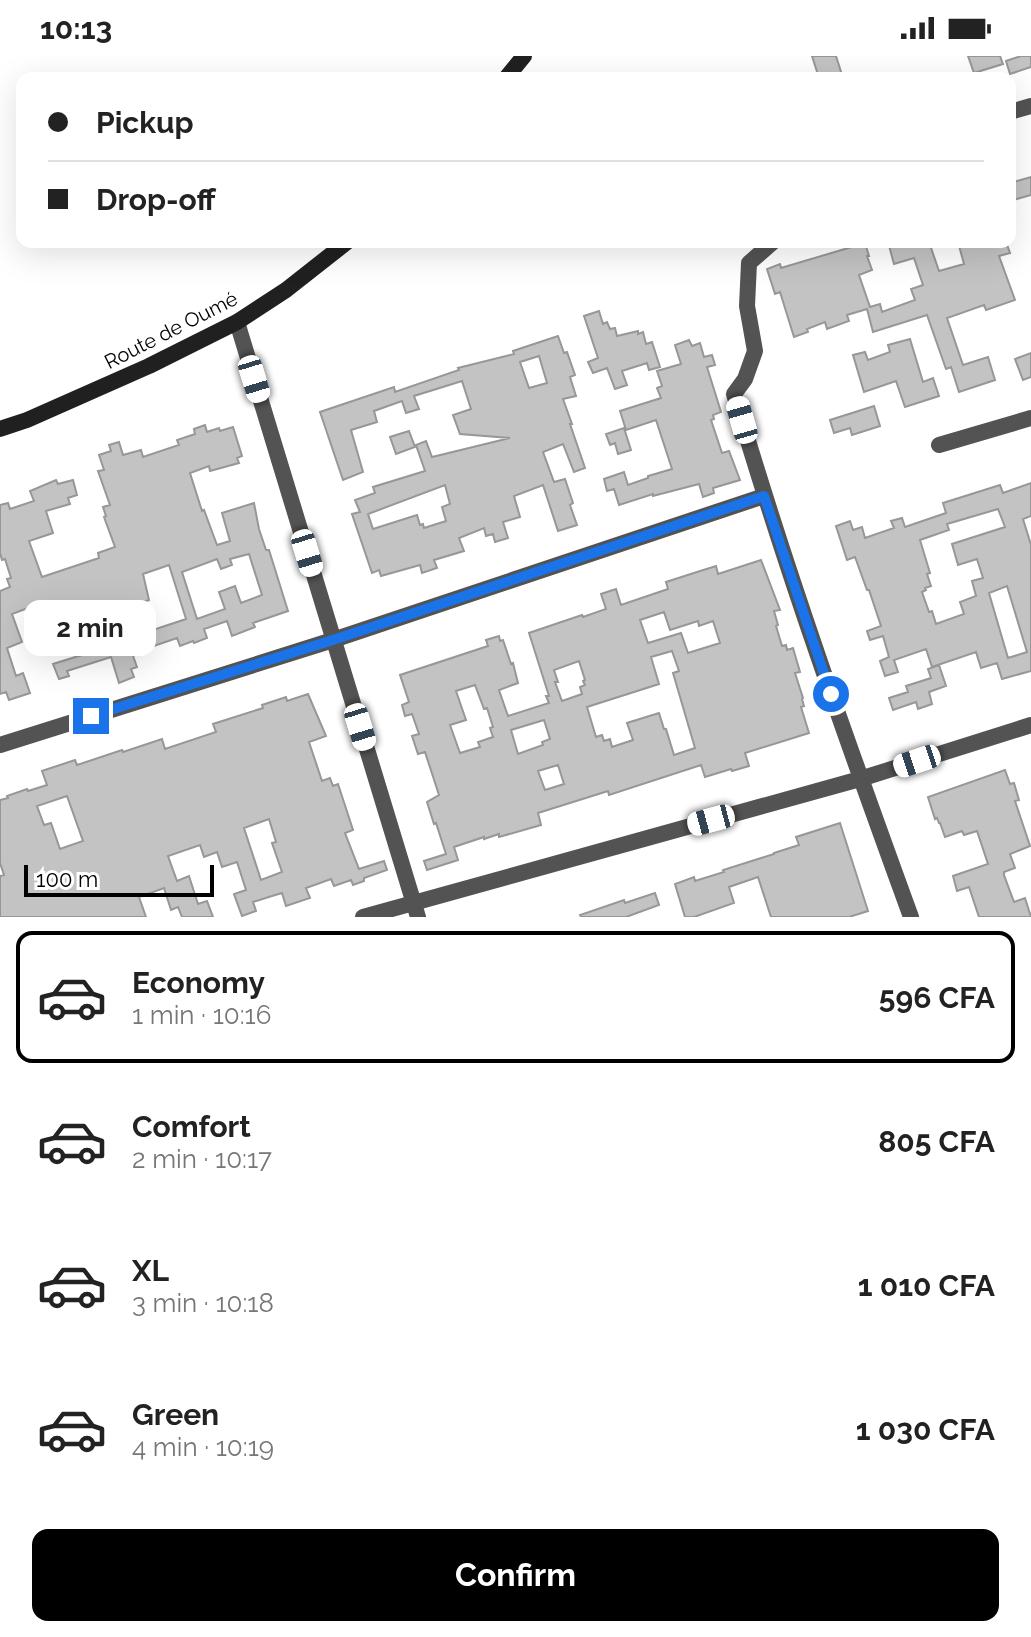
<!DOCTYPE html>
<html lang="en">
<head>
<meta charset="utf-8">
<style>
  :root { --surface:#fff; --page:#f2f2f2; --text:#222; --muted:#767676; --line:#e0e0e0; --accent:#000 }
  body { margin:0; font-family:Raleway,sans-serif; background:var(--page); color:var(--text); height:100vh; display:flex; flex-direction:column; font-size:30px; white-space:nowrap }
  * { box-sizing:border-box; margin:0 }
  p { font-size:26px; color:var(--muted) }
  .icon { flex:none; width:44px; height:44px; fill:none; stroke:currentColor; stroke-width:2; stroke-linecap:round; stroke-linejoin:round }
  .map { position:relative; height:861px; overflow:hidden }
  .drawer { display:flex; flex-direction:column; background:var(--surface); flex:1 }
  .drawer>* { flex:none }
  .guide { position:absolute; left:16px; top:16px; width:1000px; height:176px; border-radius:16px; box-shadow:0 8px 32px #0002; display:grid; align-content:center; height:176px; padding:0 32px; background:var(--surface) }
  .scale { position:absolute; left:24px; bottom:20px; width:190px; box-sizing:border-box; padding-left:8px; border:4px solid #000; border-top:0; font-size:22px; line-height:28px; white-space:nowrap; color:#000; -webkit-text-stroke:6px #fff; paint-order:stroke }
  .end { position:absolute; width:36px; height:36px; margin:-18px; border:10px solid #1a73e8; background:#fff; box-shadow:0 0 0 4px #fff }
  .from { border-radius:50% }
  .bubble { position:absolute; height:56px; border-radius:16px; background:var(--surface); box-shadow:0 8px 32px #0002; font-size:26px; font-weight:700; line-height:56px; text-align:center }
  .car { position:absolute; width:24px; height:48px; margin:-24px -12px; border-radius:10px; box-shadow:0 0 6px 2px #0007; background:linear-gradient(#fff 24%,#345 0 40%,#fff 0 76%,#345 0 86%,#fff 0) }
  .guide b { display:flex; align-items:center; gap:28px; height:76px; font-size:30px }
  .guide b+b { border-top:2px solid var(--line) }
  .guide i { width:20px; height:20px; background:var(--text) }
  ul { padding:14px 0 0; list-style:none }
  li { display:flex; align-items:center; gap:24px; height:132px; margin:0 16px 12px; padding:0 16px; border:4px solid transparent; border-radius:16px }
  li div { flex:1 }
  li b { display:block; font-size:30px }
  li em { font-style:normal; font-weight:700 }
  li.selected { border-color:var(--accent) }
  li>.icon { width:72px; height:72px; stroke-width:1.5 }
  .action { display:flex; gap:16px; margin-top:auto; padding:16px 32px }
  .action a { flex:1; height:92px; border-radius:16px; background:var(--accent); color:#fff; font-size:32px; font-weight:700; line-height:92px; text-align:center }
  .status { display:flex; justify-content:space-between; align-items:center; height:56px; padding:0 40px; background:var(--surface); direction:ltr }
  .status svg { height:22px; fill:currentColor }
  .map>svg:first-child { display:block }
  .building { fill:#c3c3c3; stroke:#979797; stroke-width:2; fill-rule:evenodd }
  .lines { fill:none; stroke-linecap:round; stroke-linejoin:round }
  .street { stroke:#535353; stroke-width:16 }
  .secondary { stroke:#202020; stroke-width:16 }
  .route { stroke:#1a73e8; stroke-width:10 }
  .labels { text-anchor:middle; stroke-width:8; stroke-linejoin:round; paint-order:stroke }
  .street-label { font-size:20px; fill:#000; stroke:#fff }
</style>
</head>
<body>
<div class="status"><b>10:13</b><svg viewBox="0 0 49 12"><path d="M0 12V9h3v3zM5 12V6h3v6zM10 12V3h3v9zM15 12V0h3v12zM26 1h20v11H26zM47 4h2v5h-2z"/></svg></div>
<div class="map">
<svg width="1031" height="861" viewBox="0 0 1031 861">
  <rect width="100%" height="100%" fill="#fff"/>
  <path class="building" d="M812,0H836L843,22H819Z
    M968,0H1000L1003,8L974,17Z
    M1021,0H1031V11L1010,18L1006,5Z
    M1031,121V139L1010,145V127Z
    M888,186H929L939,215L964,208L958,186H1006L1010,197L999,200L1015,244L986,254L984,249L947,262L963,309L988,301L995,324L959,336L951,311L946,313L927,259L873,276L867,253L847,259L849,265L827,273L825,266L807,273L808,276L794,281L780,236L775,238L767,213L780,208L781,212L865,187L869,200H867L872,214L859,219L870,251L880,248L882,256L915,244L911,233L923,229L914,202L894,208Z
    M599,255L603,268L607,266L610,273L615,272L617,280L638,275V278L643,276L646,288L652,286L660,311L649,314L647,307L622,315L627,329L615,333L607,312L593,317L588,306L598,302L584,260Z
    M558,280L564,297L567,296L575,319L570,321L576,340L563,343L572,368H570L585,412L574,416L563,388L543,396L554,426L565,423L573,447L570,449L577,469L558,475L543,429L514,440L520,461L503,466L508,482L495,486L493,478L486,480L484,472L459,482L464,495L434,504L437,512L422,517L420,509L381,520L379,514L372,517L352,458L360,456L355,444L375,437L373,431L425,415L416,389L426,385L432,401L510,382L460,378L453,359L471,353L462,325L414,340L419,353L406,357L402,345L374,355L377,366L351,374L363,416L343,424L320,356L394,331L395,336L459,314L458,312L514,298L513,295ZM539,300L547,327L529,332L520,306ZM445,429L450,448L442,451L446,465L424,472L423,468L420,469L417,459L373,473L368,458Z
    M910,283L923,326L933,322L939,340L905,351L896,325L864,336L853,299L865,296L868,304L890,296L888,289Z
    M689,284L692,290L700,287L704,301L712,299L715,309L707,311L721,356L713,359L714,363L711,364L722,397L729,395L740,424L713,432L714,437L703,441L699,428L653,440V438L619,449L614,433L607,435L604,423L624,416L628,429L648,422V420L672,413L656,364L626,374L620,355L661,342L657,332L662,330L657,315L681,308L675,289Z
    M1031,297V321L1023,324L1015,303Z
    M874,350L880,370L852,379L850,372L834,377L830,364Z
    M205,369L207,376L219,372L220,375L233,371L242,400L237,402L239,407L210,415L209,410L190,417L202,455L204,454L217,489L230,485L222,457L254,447L259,473L266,494H269L288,555L253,567L255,571L232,580L227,565L204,573L207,582L194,587L193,585L180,590L177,582L151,591L150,587L131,594L137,611L131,613L134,621L119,627L111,601L67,615L69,620L59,623L53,608L98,594L91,573L45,588L33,550L12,558L22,586L7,592L16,620L23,617L30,637L9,644L6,636L0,638V535L10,531L7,523L11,522L5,503L2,504L0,497V449L8,447L10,453L34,445L30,435L56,424L58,428L73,424L77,439L68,442L70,448L46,455L53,477L29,485L42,521L99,502L98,497L115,491L104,461L106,460L103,451L110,449L98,415L104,414L99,399L111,395L109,389L119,386L123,399L141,394L143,401L179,389L177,384L195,378L194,373ZM249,498L262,539L241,547L235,530L219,536L225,553L197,563L182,516L217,503L221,513L232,509L230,503ZM169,509L186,563L150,575L141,547L149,544L143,518Z
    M624,372L631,394L618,398L615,387L610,389L606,378Z
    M409,375L415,391L396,398L390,381Z
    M1031,427V460L1023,463L1031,489V615L1002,623L997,607L981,612L976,596L932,611L926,593L894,604L898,616L885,620L880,605L889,601L883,580L870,584L867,575L881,570L869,534H867L855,501L847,504L836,470L850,465L853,474L862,471L865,482L894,472L891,465L902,462L905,471L946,457L943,447L1000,429L1003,437ZM998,453L1005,471L952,488L958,509L977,503L983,522L972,525L976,540L960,546L964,558L936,568L932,555L929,556L922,536L926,534L925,532L931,530L927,518L930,517L920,484L949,474L947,468ZM1007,530L1027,596L1008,602L989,537Z
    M761,504L780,554L774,555L778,569L776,570L782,590L786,589L787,594L793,592L800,616L795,617L803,642L802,643L804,650L801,651L809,677L745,697L749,710L732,715L731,713L705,721L701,709L609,739L608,735L538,757L541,769L499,781V778L484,783V781L454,791L458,804L427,814L424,805L446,798L436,767L434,768L427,746L439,739L425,696L418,698L412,680L419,678L412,658L405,660L402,649L409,646L400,619L488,590L486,584L499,580L500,585L503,584L511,608L513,607L518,627L499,634L508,660L549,647L546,640H549L529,577L582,559L583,561L606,553L601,538L616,533L621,549L668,533L666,526L697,516L716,510L718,518ZM664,556L670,574L698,565L699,570L713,565L720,587L688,597L681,577L648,587L640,564ZM672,595L679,615L673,617L695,692L674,699L666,673H664L659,657L627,667L633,684L612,691L610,683L604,685L602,679L596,681L587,651L659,628L651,601ZM579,605L585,624L583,625L585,629L580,631L582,638L562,645L555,626H558L554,614ZM475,629L484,653L487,652L493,671L490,672L493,681L478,686L480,691L460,697L450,669L466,664L456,635ZM544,664L550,683L542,686L543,689L518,698L511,674ZM558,709L564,728L545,734L538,715Z
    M939,609L946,630L929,636L932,648L918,653L916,646L893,654L889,642L908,636L906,630L931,622L928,613Z
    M308,638L326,680L309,686L322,725L330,722L333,730L338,728L353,774L345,777L359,813L384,805L387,814L364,822V825L353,829L351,824L334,830L331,823L306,832L310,842L286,850L282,837L272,840L253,846L256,855L242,860L234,838L246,834L237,806L222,811L217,796L204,801L200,789L168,800L177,825L189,820L198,848L207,845L213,861H182L178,851L171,854L164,832L139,841L146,861H0V820L4,819L0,807V744L8,742L7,740L27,733L28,735L47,729L42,715L75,704L77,709L122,694L123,696L162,683L165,693L216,676L213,668L263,652L262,649L286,641L287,645ZM67,740L83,785L60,793L51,767L44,769L37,750ZM269,763L276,786L272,787L282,816L261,824L244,772Z
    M1005,714L1010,728L1014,727L1019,744L1015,745L1030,790L1010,798L1015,812L1004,816V819L1014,846L1025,842L1031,861H979L969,831L957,835L953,820L988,808L977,775L964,779L962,775L945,781L940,767H939L937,762L935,763L928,741Z
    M840,767L868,855L849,861H771L758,821L729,831L734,847L694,861H685L675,828L694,821L695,825L724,816L723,814L774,798V797L799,789L796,781Z
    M655,837L659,849L626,861H581L580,859L624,844L625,847Z"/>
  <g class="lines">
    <path class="street" d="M1010,56L1031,50
      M773,186L749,207L747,250L755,295L745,323L734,338C786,515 848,688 911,861
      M237,266L418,861
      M939,389L1031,362
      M0,689L333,584L764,440
      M363,861L860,723L1031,669"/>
    <path class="secondary" d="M506,22L524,0
      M0,373L27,364L149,310L237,266L286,234L347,186"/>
  </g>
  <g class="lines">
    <path class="route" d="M91,660L333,584L764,440L831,638"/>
  </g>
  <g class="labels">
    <g class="street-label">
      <text transform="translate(171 274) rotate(-27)" y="7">Route de Oumé</text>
    </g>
  </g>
</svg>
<div class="scale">100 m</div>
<i class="end from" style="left:831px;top:638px"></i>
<i class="end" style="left:91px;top:660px"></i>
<div class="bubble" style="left:24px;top:544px;width:132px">2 min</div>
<i class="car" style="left:254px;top:323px;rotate:163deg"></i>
<i class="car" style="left:742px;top:364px;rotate:344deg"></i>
<i class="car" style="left:307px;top:497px;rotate:163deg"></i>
<i class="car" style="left:360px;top:671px;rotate:163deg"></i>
<i class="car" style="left:917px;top:705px;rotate:252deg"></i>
<i class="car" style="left:711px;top:764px;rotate:255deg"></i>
<div class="guide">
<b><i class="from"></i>Pickup</b>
<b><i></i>Drop-off</b>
</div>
</div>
<section class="drawer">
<ul>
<li class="selected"><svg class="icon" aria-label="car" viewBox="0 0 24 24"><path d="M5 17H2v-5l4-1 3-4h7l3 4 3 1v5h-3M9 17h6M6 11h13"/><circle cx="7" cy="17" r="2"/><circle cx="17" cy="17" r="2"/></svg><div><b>Economy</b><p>1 min · 10:16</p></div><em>596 CFA</em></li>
<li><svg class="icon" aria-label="car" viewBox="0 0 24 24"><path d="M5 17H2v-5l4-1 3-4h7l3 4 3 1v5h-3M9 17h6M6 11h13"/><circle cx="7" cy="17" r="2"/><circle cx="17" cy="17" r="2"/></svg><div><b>Comfort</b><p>2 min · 10:17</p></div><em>805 CFA</em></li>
<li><svg class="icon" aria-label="car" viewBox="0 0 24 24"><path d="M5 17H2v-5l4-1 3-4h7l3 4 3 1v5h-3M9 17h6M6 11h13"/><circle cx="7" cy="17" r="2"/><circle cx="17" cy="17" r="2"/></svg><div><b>XL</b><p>3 min · 10:18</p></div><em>1 010 CFA</em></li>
<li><svg class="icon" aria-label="car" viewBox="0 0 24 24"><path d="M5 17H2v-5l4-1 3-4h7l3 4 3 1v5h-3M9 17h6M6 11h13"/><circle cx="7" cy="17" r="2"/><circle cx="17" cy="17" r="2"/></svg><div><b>Green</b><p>4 min · 10:19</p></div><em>1 030 CFA</em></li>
</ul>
<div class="action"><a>Confirm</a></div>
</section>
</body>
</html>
